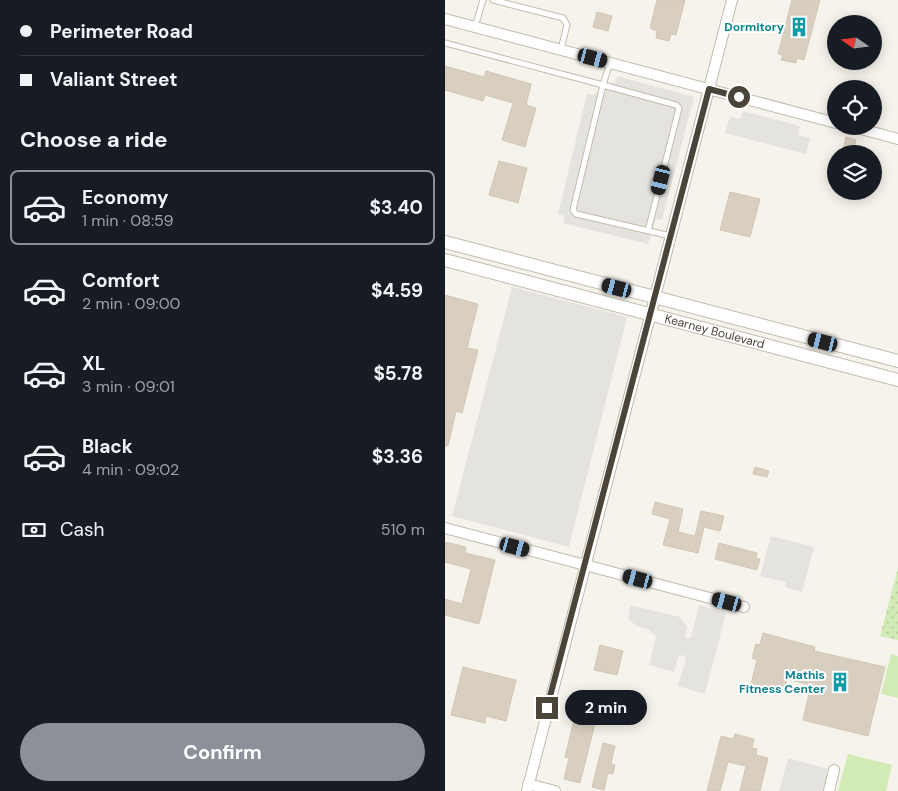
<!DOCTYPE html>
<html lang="en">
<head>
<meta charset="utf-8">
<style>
  :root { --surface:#171b24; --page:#242831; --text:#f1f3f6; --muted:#9ea1a6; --line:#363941; --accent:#8c9099 }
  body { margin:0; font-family:"DM Sans",sans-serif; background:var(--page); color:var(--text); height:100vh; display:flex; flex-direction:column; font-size:19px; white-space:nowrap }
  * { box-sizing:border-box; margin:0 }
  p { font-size:16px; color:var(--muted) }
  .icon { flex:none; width:28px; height:28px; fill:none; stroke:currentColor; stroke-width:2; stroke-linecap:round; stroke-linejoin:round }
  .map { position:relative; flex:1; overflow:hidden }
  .details { display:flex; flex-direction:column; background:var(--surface); width:445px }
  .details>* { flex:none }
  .top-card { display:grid; align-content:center; height:110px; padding:0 20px; background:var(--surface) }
  .needle { width:32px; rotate:284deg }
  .tools { position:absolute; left:382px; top:15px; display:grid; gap:10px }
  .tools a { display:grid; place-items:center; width:55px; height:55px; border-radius:50%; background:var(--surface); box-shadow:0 2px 12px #0003; font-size:25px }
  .end { position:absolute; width:22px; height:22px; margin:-11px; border:6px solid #4b4439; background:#fff; box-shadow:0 0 0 2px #fff }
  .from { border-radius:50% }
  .bubble { position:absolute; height:35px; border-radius:18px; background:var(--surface); box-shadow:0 2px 12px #0003; font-size:16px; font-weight:700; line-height:35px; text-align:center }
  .car { position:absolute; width:15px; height:30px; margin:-15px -8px; border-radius:6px; box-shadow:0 0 4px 1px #0007; background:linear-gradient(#222 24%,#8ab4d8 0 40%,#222 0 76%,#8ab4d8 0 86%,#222 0) }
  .top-card b { display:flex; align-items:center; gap:18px; height:48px; font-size:19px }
  .top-card b+b { border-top:1px solid var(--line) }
  .top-card i { width:12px; height:12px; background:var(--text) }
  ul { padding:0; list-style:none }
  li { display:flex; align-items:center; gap:15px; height:75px; margin:0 10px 8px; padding:0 10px; border:2px solid transparent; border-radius:8px }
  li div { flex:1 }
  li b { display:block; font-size:19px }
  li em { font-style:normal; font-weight:700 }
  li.active { border-color:var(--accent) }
  li>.icon { width:45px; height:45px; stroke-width:1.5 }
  h2 { padding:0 20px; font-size:22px; line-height:60px }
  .pay { display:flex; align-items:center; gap:12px; height:55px; padding:0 20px; font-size:19px }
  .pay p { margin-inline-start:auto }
  .cta { display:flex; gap:10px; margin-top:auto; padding:10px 20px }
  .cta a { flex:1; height:58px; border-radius:30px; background:var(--accent); color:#fff; font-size:20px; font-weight:700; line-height:58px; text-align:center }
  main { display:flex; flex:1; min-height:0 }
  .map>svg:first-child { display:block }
  .park { fill:url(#park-dots) }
  .garden { fill:#d2eab5 }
  .parking { fill:#e5e3e0 }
  .building { fill:#d8cfc1; stroke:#d3c7b4 }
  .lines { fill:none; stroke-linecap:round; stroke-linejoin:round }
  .service-casing { stroke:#c2bbae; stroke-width:7 }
  .minor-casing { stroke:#c2bbae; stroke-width:12 }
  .tertiary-casing { stroke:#c2bbae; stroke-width:14 }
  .service { stroke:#fff; stroke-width:5 }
  .minor { stroke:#fff; stroke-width:10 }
  .tertiary { stroke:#fff; stroke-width:12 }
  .route { stroke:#4b4439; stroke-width:6 }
  .labels { text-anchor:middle; stroke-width:4; stroke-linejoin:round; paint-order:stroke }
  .culture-label { font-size:12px; font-weight:bold; fill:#0d838f; stroke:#fff; text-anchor:end }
  .street-label { font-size:12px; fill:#4b4439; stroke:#fff }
</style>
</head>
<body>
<main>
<section class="details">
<div class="top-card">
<b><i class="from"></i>Perimeter Road</b>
<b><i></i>Valiant Street</b>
</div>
<h2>Choose a ride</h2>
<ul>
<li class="active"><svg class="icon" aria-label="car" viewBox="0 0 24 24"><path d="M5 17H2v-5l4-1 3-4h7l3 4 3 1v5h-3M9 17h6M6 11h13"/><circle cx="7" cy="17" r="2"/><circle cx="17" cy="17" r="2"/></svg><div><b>Economy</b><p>1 min · 08:59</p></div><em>$3.40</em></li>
<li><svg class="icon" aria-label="car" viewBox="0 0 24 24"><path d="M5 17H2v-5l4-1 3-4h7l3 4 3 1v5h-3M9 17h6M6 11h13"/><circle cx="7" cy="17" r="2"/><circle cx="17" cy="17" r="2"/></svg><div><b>Comfort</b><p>2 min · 09:00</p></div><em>$4.59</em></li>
<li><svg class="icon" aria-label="car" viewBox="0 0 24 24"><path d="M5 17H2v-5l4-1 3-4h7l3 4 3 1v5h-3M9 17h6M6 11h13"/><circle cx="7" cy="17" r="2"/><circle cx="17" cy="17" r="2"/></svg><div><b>XL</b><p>3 min · 09:01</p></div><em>$5.78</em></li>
<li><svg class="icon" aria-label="car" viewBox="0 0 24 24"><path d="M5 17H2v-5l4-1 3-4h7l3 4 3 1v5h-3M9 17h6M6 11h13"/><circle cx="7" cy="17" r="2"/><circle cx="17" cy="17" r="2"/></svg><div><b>Black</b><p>4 min · 09:02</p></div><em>$3.36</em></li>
</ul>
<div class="pay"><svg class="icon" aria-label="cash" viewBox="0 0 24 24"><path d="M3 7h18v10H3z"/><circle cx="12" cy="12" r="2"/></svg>Cash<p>510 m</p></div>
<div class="cta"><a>Confirm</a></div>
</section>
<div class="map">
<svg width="453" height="791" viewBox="0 0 453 791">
  <defs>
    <pattern id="park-dots" width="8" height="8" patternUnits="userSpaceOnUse" patternTransform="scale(1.25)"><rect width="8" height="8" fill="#d2eab5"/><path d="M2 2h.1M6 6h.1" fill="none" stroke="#b6ca9c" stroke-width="1.8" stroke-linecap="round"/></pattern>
  </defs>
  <rect width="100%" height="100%" fill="#f6f3ec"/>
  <path class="park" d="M453,568V640L435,636Z"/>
  <path class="garden" d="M446,654L453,656V698L436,694Z
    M403,754L447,765L441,791H393Z"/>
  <path class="parking" d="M172,76L249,97L217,220L211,219L203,244L118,223L120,216L113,214L142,94L148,95L166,82L170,83Z
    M298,111L355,126L353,135L365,138L361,154L280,133L285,117L295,119Z
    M67,287L182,317L124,547L7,516Z
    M326,536L369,547L357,592L340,587L341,582L315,576Z
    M185,605L235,617L242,627L240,636L242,639L246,637L254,605L281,613L260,694L233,686L241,658L239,655L234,656L229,672L204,665L211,637L204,630L192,626L183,619Z
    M343,758L383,769L378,791H334Z"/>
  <path class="building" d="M212,0H240L231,35L226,34L224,41L211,38L212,31L205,28Z
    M347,0H375L359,60L352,58L351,63L336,60L338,55L333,54Z
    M152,12L167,16L163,31L148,27Z
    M0,66L39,77L41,71L86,84L81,105L91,108L80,147L57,140L68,103L40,95L38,101L0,90Z
    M401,137L411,140L407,154H397Z
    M54,161L82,168L73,203L44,195Z
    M285,192L315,199L305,237L275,230Z
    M0,295L33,304L22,348L33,350L17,413L11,411L3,446H0Z
    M310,467L324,471L322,477L308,474Z
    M210,502L238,509L233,532L250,536L256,511L279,516L275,531L259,527L253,553L218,545L225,519L207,514Z
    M0,542L21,547L20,553L50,560L34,624L0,615V599L17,604L26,569L0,562Z
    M274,543L312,553L311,558L315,559L312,570L270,559Z
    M318,633L370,647L369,651L440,667L423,736L358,720L366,685L342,679L340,688L330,694L305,688L312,660L307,658L311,644L315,645Z
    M155,645L178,651L172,675L149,670Z
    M18,667L71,680L61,721L41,716L40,723L6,715Z
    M136,691L157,696L135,783L119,779L124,758L120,757Z
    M290,734L309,739L307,748L312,749L311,755L323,758L315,791H295L301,766L283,762L275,791H262L276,736L288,739Z
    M158,743L170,746L166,764L170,765L168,774L163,773L159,790L147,787Z"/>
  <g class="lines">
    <defs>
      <path id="service" d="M48,0L118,18L122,25L116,49
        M30,27L38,0
        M0,43L158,85L165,63
        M203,231L234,108L231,105L158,85L128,210L131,214C163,221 194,229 226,236"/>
      <path id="minor" d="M0,19L391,123
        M405,126L453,139
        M0,528L299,607
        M83,784L110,791
        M82,791L287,0
        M384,791L389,770"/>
      <g id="tertiary">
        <path d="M0,242L453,361"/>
        <path id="s1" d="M0,260L453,380"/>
      </g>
    </defs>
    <use href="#service" class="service-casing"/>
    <use href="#minor" class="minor-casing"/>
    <use href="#tertiary" class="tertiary-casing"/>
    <use href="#service" class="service"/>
    <use href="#minor" class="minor"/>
    <use href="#tertiary" class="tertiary"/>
  </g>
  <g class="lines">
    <path class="route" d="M102,708L264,89L294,97"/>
  </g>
  <defs>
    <symbol id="building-bare" viewBox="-9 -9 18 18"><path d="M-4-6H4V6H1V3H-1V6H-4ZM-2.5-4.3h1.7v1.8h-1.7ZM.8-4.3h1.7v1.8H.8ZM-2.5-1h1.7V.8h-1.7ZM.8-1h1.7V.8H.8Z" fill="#0f9aa8" stroke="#fff" stroke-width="2.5" paint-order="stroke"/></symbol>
  </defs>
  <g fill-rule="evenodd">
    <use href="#building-bare" x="340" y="13" width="28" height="28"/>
    <use href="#building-bare" x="381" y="668" width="28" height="28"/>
  </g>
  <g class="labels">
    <g class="culture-label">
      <text x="339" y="31">Dormitory</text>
      <text x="380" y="679">Mathis<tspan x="380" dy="14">Fitness Center</tspan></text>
    </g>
    <g class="street-label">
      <text dy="4" stroke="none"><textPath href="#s1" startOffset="279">Kearney Boulevard</textPath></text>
    </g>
  </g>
</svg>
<div class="tools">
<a><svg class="needle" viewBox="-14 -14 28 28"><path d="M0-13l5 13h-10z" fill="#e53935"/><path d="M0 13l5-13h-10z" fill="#9ea1a6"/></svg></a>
<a><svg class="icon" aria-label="locate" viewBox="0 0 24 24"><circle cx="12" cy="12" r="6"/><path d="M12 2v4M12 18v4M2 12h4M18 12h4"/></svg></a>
<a><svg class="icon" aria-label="layers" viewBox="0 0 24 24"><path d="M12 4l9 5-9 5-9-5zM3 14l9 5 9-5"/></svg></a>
</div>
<i class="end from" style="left:294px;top:97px"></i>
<i class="end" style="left:102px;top:708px"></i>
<div class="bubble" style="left:120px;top:690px;width:82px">2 min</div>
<i class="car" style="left:148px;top:58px;rotate:105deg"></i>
<i class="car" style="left:216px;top:180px;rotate:194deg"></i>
<i class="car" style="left:172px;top:288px;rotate:285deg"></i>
<i class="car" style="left:378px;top:342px;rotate:284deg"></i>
<i class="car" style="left:70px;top:547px;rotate:105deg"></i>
<i class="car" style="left:193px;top:579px;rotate:285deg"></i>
<i class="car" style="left:282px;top:602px;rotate:285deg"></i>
</div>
</main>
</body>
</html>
